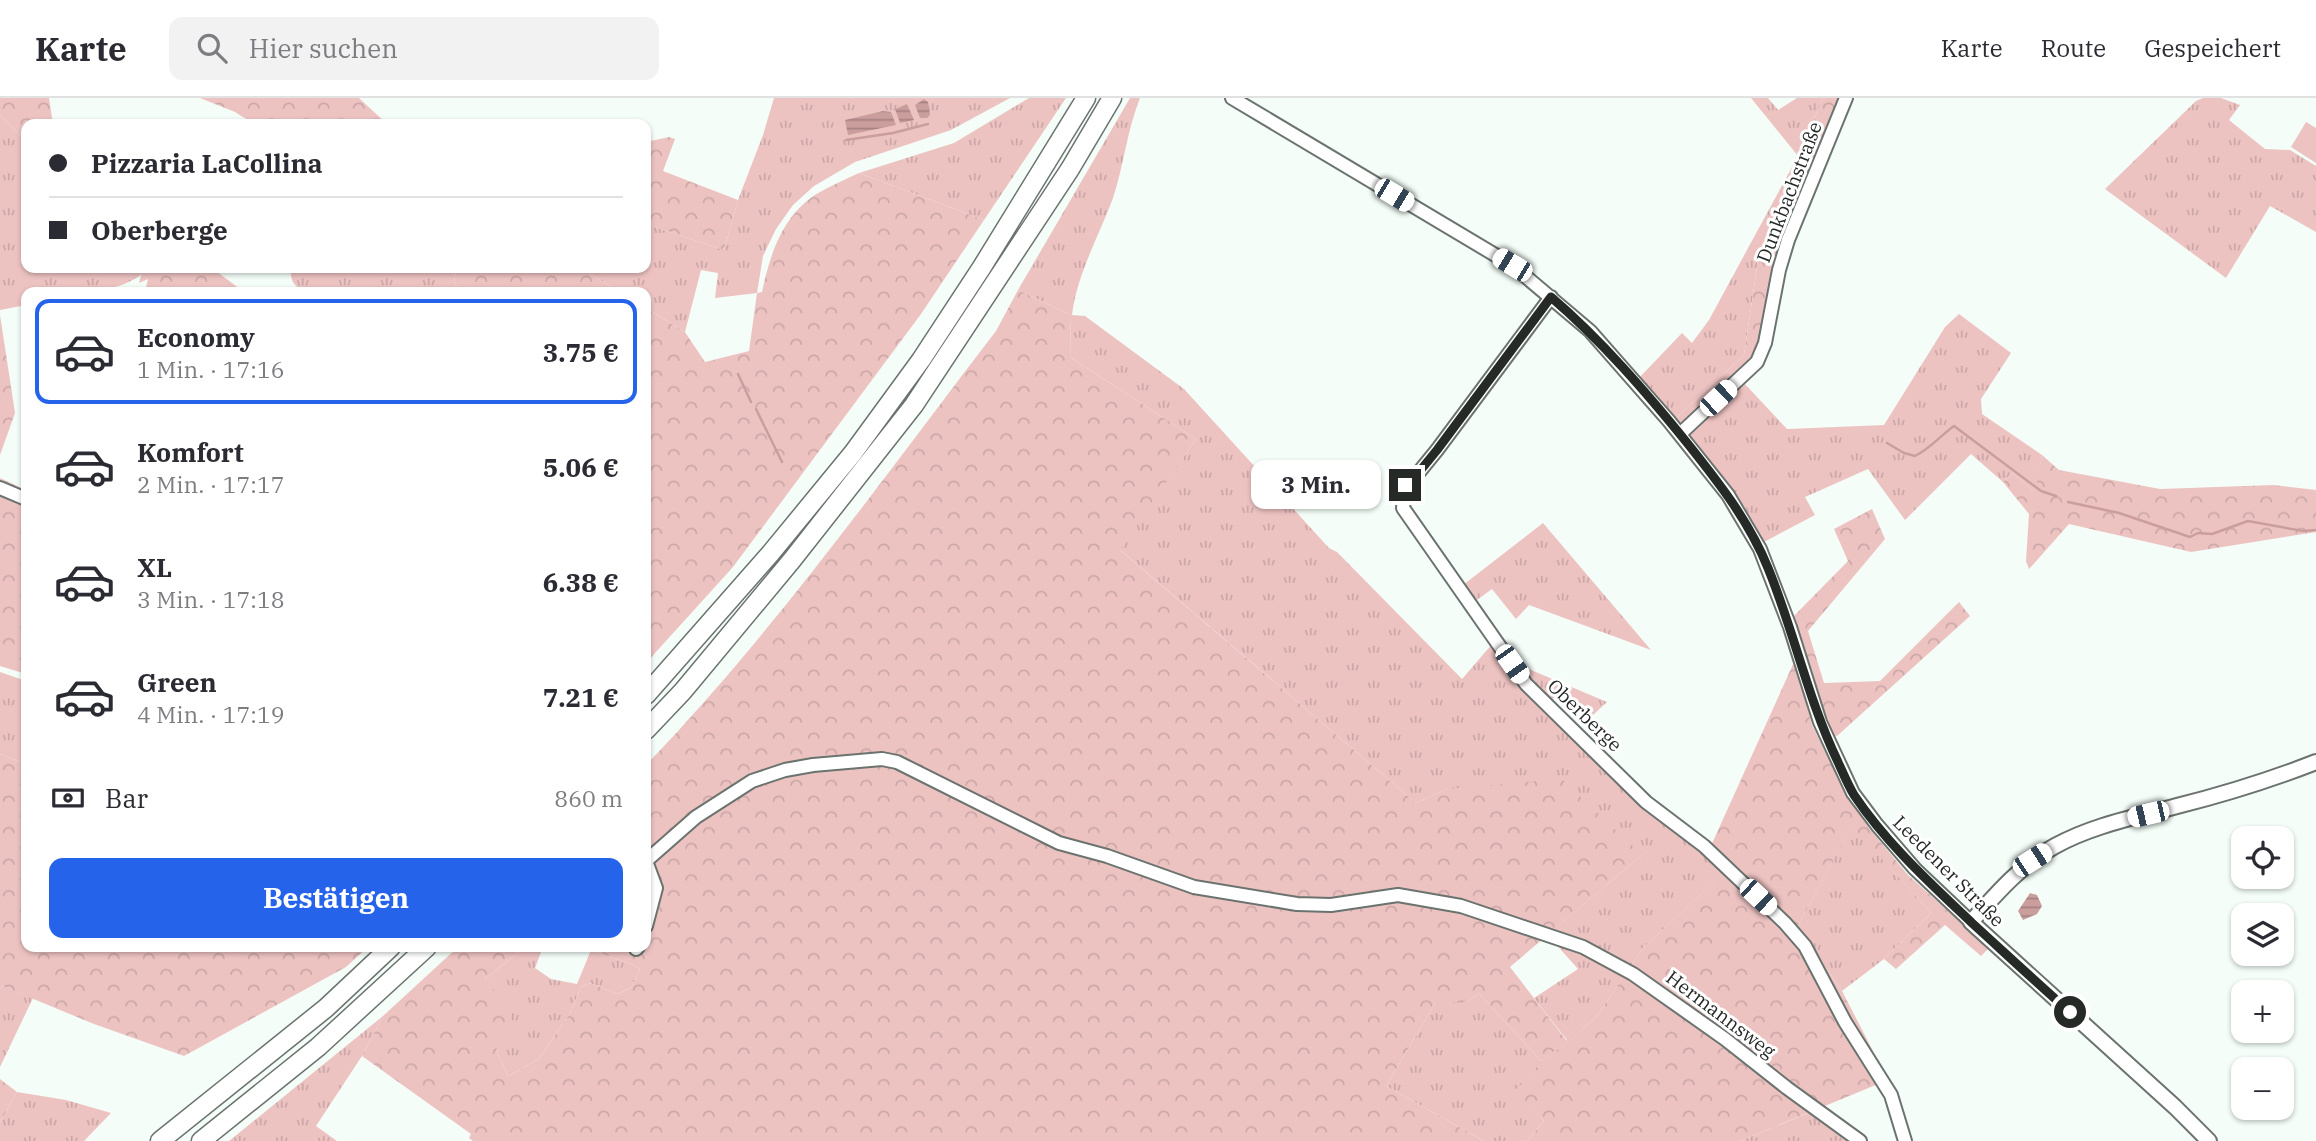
<!DOCTYPE html>
<html lang="de">
<head>
<meta charset="utf-8">
<style>
  :root { --surface:#fff; --page:#f2f2f3; --text:#2b2b33; --muted:#7c7c81; --line:#e1e1e2; --accent:#2563eb }
  body { margin:0; font-family:"IBM Plex Serif",serif; background:var(--page); color:var(--text); height:100vh; display:flex; flex-direction:column; font-size:26px; white-space:nowrap }
  * { box-sizing:border-box; margin:0 }
  p { font-size:23px; color:var(--muted) }
  .icon { flex:none; width:38px; height:38px; fill:none; stroke:currentColor; stroke-width:2; stroke-linecap:round; stroke-linejoin:round }
  .map { position:relative; flex:1; overflow:hidden }
  .drawer { position:absolute; left:21px; top:189px; width:630px; height:665px; display:flex; flex-direction:column; background:var(--surface); border-radius:14px; box-shadow:0 2px 5px #0004 }
  .drawer>* { flex:none }
  .banner { position:absolute; left:21px; top:21px; width:630px; height:154px; border-radius:14px; box-shadow:0 2px 5px #0004; display:grid; align-content:center; height:154px; padding:0 28px; background:var(--surface) }
  .buttons { position:absolute; left:2231px; top:728px; display:grid; gap:14px }
  .buttons a { display:grid; place-items:center; width:63px; height:63px; border-radius:14px; background:var(--surface); box-shadow:0 2px 5px #0004; font-size:35px }
  .end { position:absolute; width:32px; height:32px; margin:-16px; border:9px solid #262a27; background:#fff; box-shadow:0 0 0 4px #fff }
  .from { border-radius:50% }
  .bubble { position:absolute; height:49px; border-radius:14px; background:var(--surface); box-shadow:0 2px 5px #0004; font-size:23px; font-weight:700; line-height:49px; text-align:center }
  .car { position:absolute; width:21px; height:42px; margin:-21px -10px; border-radius:9px; box-shadow:0 0 5px 2px #0007; background:linear-gradient(#fff 24%,#345 0 40%,#fff 0 76%,#345 0 86%,#fff 0) }
  .banner b { display:flex; align-items:center; gap:24px; height:66px; font-size:26px }
  .banner b+b { border-top:2px solid var(--line) }
  .banner i { width:18px; height:18px; background:var(--text) }
  ul { padding:12px 0 0; list-style:none }
  li { display:flex; align-items:center; gap:21px; height:105px; margin:0 14px 10px; padding:0 14px; border:4px solid transparent; border-radius:14px }
  li div { flex:1 }
  li b { display:block; font-size:26px }
  li em { font-style:normal; font-weight:700 }
  li.active { border-color:var(--accent) }
  li>.icon { width:63px; height:63px; stroke-width:1.5 }
  .pay { display:flex; align-items:center; gap:18px; height:77px; padding:0 28px; font-size:26px }
  .pay p { margin-inline-start:auto }
  .button { display:flex; gap:14px; margin-top:auto; padding:14px 28px }
  .button a { flex:1; height:80px; border-radius:14px; background:var(--accent); color:#fff; font-size:28px; font-weight:700; line-height:80px; text-align:center }
  header { display:flex; align-items:center; gap:42px; box-sizing:border-box; height:98px; padding:0 35px; background:var(--surface); border-bottom:2px solid var(--line) }
  header strong { font-size:33px }
  nav { display:flex; gap:38px; margin-inline-start:auto; font-size:24px }
  .search { width:490px; height:63px; background:var(--page); display:flex; align-items:center; gap:18px; box-sizing:border-box; padding:0 24px; border-radius:14px; color:var(--muted); font-size:26px }
  .map>svg:first-child { display:block }
  .grass { fill:url(#grass-tufts) }
  .forest { fill:url(#forest-crowns) }
  .pitch { fill:#edc3c2 }
  .water { fill:url(#water-rules) }
  .lines { fill:none; stroke-linecap:round; stroke-linejoin:round }
  .stream { stroke:#cb9e9e; stroke-width:2.5 }
  .minor-casing { stroke:#6b736e; stroke-width:16 }
  .major-casing { stroke:#6b736e; stroke-width:18 }
  .highway-casing { stroke:#6b736e; stroke-width:21 }
  .minor { stroke:#fff; stroke-width:12 }
  .major { stroke:#fff; stroke-width:14 }
  .highway { stroke:#fff; stroke-width:18 }
  .route { stroke:#262a27; stroke-width:9 }
  .labels { text-anchor:middle; stroke-width:6; stroke-linejoin:round; paint-order:stroke }
  .street-label { font-size:19px; fill:#262a27; stroke:#fff }
</style>
</head>
<body>
<header>
<strong>Karte</strong>
<div class="search"><svg class="icon" aria-label="search" viewBox="0 0 24 24"><circle cx="10" cy="10" r="6"/><path d="M15 15l6 6"/></svg>Hier suchen</div>
<nav><a>Karte</a><a>Route</a><a>Gespeichert</a></nav>
</header>
<div class="map">
<svg width="2316" height="1043" viewBox="0 0 2316 1043">
  <defs>
    <pattern id="grass-tufts" width="24" height="20" patternUnits="userSpaceOnUse" patternTransform="scale(1.75)"><rect width="24" height="20" fill="#edc3c2"/><path d="M3 7l-1-3M5 7V3M7 7l1-3M15 17l-1-3M17 17v-4M19 17l1-3" fill="none" stroke="#cba8a7"/></pattern>
    <pattern id="forest-crowns" width="20" height="18" patternUnits="userSpaceOnUse" patternTransform="scale(1.75)"><rect width="20" height="18" fill="#edc3c2"/><path d="M2 6a3 3 0 1 1 6 0M12 15a3 3 0 1 1 6 0" fill="none" stroke="#cba8a7"/></pattern>
    <pattern id="water-rules" width="6" height="5" patternUnits="userSpaceOnUse" patternTransform="scale(1.75)"><rect width="6" height="5" fill="#cb9e9e"/><path d="M0 2.5h6" fill="none" stroke="#a58181"/></pattern>
  </defs>
  <rect width="100%" height="100%" fill="#f4fdf7"/>
  <path class="grass" d="M774,0H1010L951,32L855,64L814,88L793,107L776,131L763,158L757,195L715,200L718,175L701,172L685,234L646,210V194H620L580,170H646V126L724,152L738,102L763,37Z
    M1029,0H1066L984,122L859,75L954,45Z
    M1130,0H1140C1127,32 1124,67 1113,100C1099,138 1077,176 1072,217L1085,218L1184,291L1329,450L1337,454L1462,581L1493,545L1725,774L1643,850L1631,868L1581,842L1552,833L1642,757L1447,691L1416,705L1119,451L1196,341L1070,259L1071,217L1018,192Z
    M1751,0H1768L1778,12L1797,0H1823L1798,58L1758,162L1744,257L1676,320L1638,281L1682,235L1692,245L1709,222L1798,58Z
    M2203,0H2221L2240,7L2229,22L2265,51L2290,52L2316,68V134L2270,108L2226,180L2105,91L2196,3Z
    M0,17L21,38L23,89L26,90V170H143L141,177C107,200 66,194 26,194V207L0,212Z
    M291,170L449,171L456,174L454,183L459,194H307C294,189 290,184 291,170Z
    M1959,216L2011,255L1981,301L1982,316L2042,357L2036,395L2012,375L2003,384L1971,356L1905,422L1868,371L1805,399L1815,417L1764,444L1735,399L1689,337L1743,284L1787,331L1884,327L1945,229Z
    M1543,425L1651,552L1529,507L1516,521L1492,491L1474,504L1463,487Z
    M1517,566L1607,604L1593,617L1562,590L1550,604L1529,583Z
    M0,574L26,583V666L0,656Z
    M1852,727L1931,815L1884,861L1842,893L1797,829Z
    M1554,844L1627,874L1597,918L1514,994L1544,1023L1527,1043H1484L1386,988L1436,904H1468L1479,895L1541,963L1567,942L1534,900L1578,871Z
    M525,849H543L535,870L551,881L577,886L591,852L631,866L640,871L631,890L617,896L590,885L581,889L570,915L539,961L508,978L496,952L485,881Z
    M2,888L33,900L0,969V891Z
    M383,918L362,958L316,1028L337,1043H229Z
    M17,994L66,1002L111,1015L84,1043H0V1024Z
    M1813,1013L1853,1043H1740Z"/>
  <path class="forest" d="M0,0H49L53,26H26V90H23L21,38L0,17Z
    M200,0H359L387,26H254L235,14Z
    M1823,0H1842L1760,245L1753,261L1683,327L1676,320L1744,257L1758,162L1798,58Z
    M669,39L675,41L663,73L738,102L724,152L646,126V44Z
    M859,75L984,122L921,216L733,469L646,565V210L685,234L705,264L749,253L757,195L762,194C770,156 783,115 820,94C832,87 846,81 859,75Z
    M143,170H212L240,191L239,194H145L148,181L139,185Z
    M438,170H580L620,194H459L454,183L456,174Z
    M1018,192L1071,217L1070,259L1196,341L1120,452L1416,705L1447,691L1562,681L1642,757L1510,869L1567,943L1541,963L1479,895L1468,904H1436L1386,988L1484,1043H473L469,1040L471,1036L362,958L383,918L458,849H525L485,881L487,889L499,894L511,921L496,952L508,978L539,961L570,915L581,889L590,885L617,896L631,890L640,871L631,866L591,852L593,849H646V814L653,792L646,773V667C775,533 883,380 996,233Z
    M0,217L15,315L0,357Z
    M2042,357L2059,372L2160,391L2274,387L2316,392V434L2191,454L2069,426L2029,471L2026,463L2029,416L2003,384L2012,375L2035,394Z
    M0,380L26,392V576L0,568Z
    M1872,411L1885,441L1808,533L1824,585L1880,583L1959,504L1970,518L1837,638L1832,637L1792,520L1848,463L1834,431Z
    M1795,562L1812,627L1844,692L1869,730L1908,777L1989,850L1981,858L1945,827L1896,871L1884,861L1931,815L1852,728L1797,829L1842,893L1888,982L1740,1043H1527L1544,1023L1513,994L1597,918L1643,850L1730,769L1710,750Z
    M0,656L26,666V849H368L346,869L184,958L94,926L2,888L0,891Z
    M0,981L17,994L0,1024Z"/>
  <path class="pitch" d="M2306,24L2316,30V65L2291,49Z"/>
  <path class="water" d="M924,1L928,4L930,17L927,20H920L915,7Z
    M907,6L914,22L900,25L895,11Z
    M883,13L891,14L896,27L848,37L845,22Z
    M2030,795L2037,797L2042,808L2037,816L2023,822L2018,813Z"/>
  <g class="lines">
    <path class="stream" d="M846,42L893,35L928,26
      M738,276L751,304
      M756,311L782,364
      M1887,345L1904,355L1915,358C1931,350 1940,338 1954,328L2041,393L2056,398
      M2068,404L2119,415L2190,439L2198,435L2212,436L2248,423L2303,433L2316,432"/>
    <defs>
      <path id="minor" d="M1232,0L1512,167L1590,233L1669,323L1728,397L1760,451L1790,529L1820,624L1853,695L1877,727L1915,771L1971,824
        M1551,199L1437,352L1415,379L1405,387L1403,410L1526,586L1646,704L1704,748L1785,825L1805,848L1845,924L1891,997L1905,1043
        M1680,336L1757,264L1765,245L1779,172L1788,142L1846,0
        M0,390L26,401
        M646,828L656,790L646,763L696,719L752,683L785,672L813,667L882,661L897,664L1059,745L1107,758L1194,789L1297,806L1331,807L1398,797L1461,808L1583,849L1633,876L1725,941L1787,990L1860,1043
        M636,851L638,849"/>
      <path id="major" d="M2209,1043L2175,1009L1971,824C1996,796 2022,766 2055,748C2093,727 2136,719 2177,708C2225,696 2270,682 2316,664"/>
      <path id="highway" d="M646,597L770,456L853,355L921,262L982,169L1086,0
        M646,632L683,593L792,462L914,307L1070,71L1112,0
        M160,1043L326,910L391,849
        M201,1043L318,949L427,849"/>
    </defs>
    <use href="#minor" class="minor-casing"/>
    <use href="#major" class="major-casing"/>
    <use href="#highway" class="highway-casing"/>
    <use href="#minor" class="minor"/>
    <use href="#major" class="major"/>
    <use href="#highway" class="highway"/>
  </g>
  <g class="lines">
    <path class="route" d="M1405,387L1415,379L1437,352L1551,199C1602,243 1646,294 1688,346C1719,385 1749,423 1768,470C1794,533 1808,602 1838,664C1843,675 1848,687 1854,697C1887,746 1930,785 1972,825C2005,855 2037,885 2070,914"/>
  </g>
  <g class="labels">
    <g class="street-label">
      <text transform="translate(1789 94) rotate(-69)" y="7">Dunkbachstraße</text>
      <text transform="translate(1585 617) rotate(44)" y="7">Oberberge</text>
      <text transform="translate(1949 773) rotate(45)" y="7">Leedener Straße</text>
      <text transform="translate(1721 916) rotate(37)" y="7">Hermannsweg</text>
    </g>
  </g>
</svg>
<div class="buttons">
<a><svg class="icon" aria-label="locate" viewBox="0 0 24 24"><circle cx="12" cy="12" r="6"/><path d="M12 2v4M12 18v4M2 12h4M18 12h4"/></svg></a>
<a><svg class="icon" aria-label="layers" viewBox="0 0 24 24"><path d="M12 4l9 5-9 5-9-5zM3 14l9 5 9-5"/></svg></a>
<a>+</a>
<a>−</a>
</div>
<i class="end from" style="left:2070px;top:914px"></i>
<i class="end" style="left:1405px;top:387px"></i>
<div class="bubble" style="left:1251px;top:362px;width:130px">3 Min.</div>
<i class="car" style="left:1394px;top:97px;rotate:121deg"></i>
<i class="car" style="left:1512px;top:167px;rotate:301deg"></i>
<i class="car" style="left:1718px;top:300px;rotate:47deg"></i>
<i class="car" style="left:1512px;top:566px;rotate:145deg"></i>
<i class="car" style="left:2148px;top:716px;rotate:257deg"></i>
<i class="car" style="left:2032px;top:762px;rotate:57deg"></i>
<i class="car" style="left:1758px;top:799px;rotate:133deg"></i>
<div class="banner">
<b><i class="from"></i>Pizzaria LaCollina</b>
<b><i></i>Oberberge</b>
</div>
<section class="drawer">
<ul>
<li class="active"><svg class="icon" aria-label="car" viewBox="0 0 24 24"><path d="M5 17H2v-5l4-1 3-4h7l3 4 3 1v5h-3M9 17h6M6 11h13"/><circle cx="7" cy="17" r="2"/><circle cx="17" cy="17" r="2"/></svg><div><b>Economy</b><p>1 Min. · 17:16</p></div><em>3.75 €</em></li>
<li><svg class="icon" aria-label="car" viewBox="0 0 24 24"><path d="M5 17H2v-5l4-1 3-4h7l3 4 3 1v5h-3M9 17h6M6 11h13"/><circle cx="7" cy="17" r="2"/><circle cx="17" cy="17" r="2"/></svg><div><b>Komfort</b><p>2 Min. · 17:17</p></div><em>5.06 €</em></li>
<li><svg class="icon" aria-label="car" viewBox="0 0 24 24"><path d="M5 17H2v-5l4-1 3-4h7l3 4 3 1v5h-3M9 17h6M6 11h13"/><circle cx="7" cy="17" r="2"/><circle cx="17" cy="17" r="2"/></svg><div><b>XL</b><p>3 Min. · 17:18</p></div><em>6.38 €</em></li>
<li><svg class="icon" aria-label="car" viewBox="0 0 24 24"><path d="M5 17H2v-5l4-1 3-4h7l3 4 3 1v5h-3M9 17h6M6 11h13"/><circle cx="7" cy="17" r="2"/><circle cx="17" cy="17" r="2"/></svg><div><b>Green</b><p>4 Min. · 17:19</p></div><em>7.21 €</em></li>
</ul>
<div class="pay"><svg class="icon" aria-label="cash" viewBox="0 0 24 24"><path d="M3 7h18v10H3z"/><circle cx="12" cy="12" r="2"/></svg>Bar<p>860 m</p></div>
<div class="button"><a>Bestätigen</a></div>
</section>
</div>
</body>
</html>
